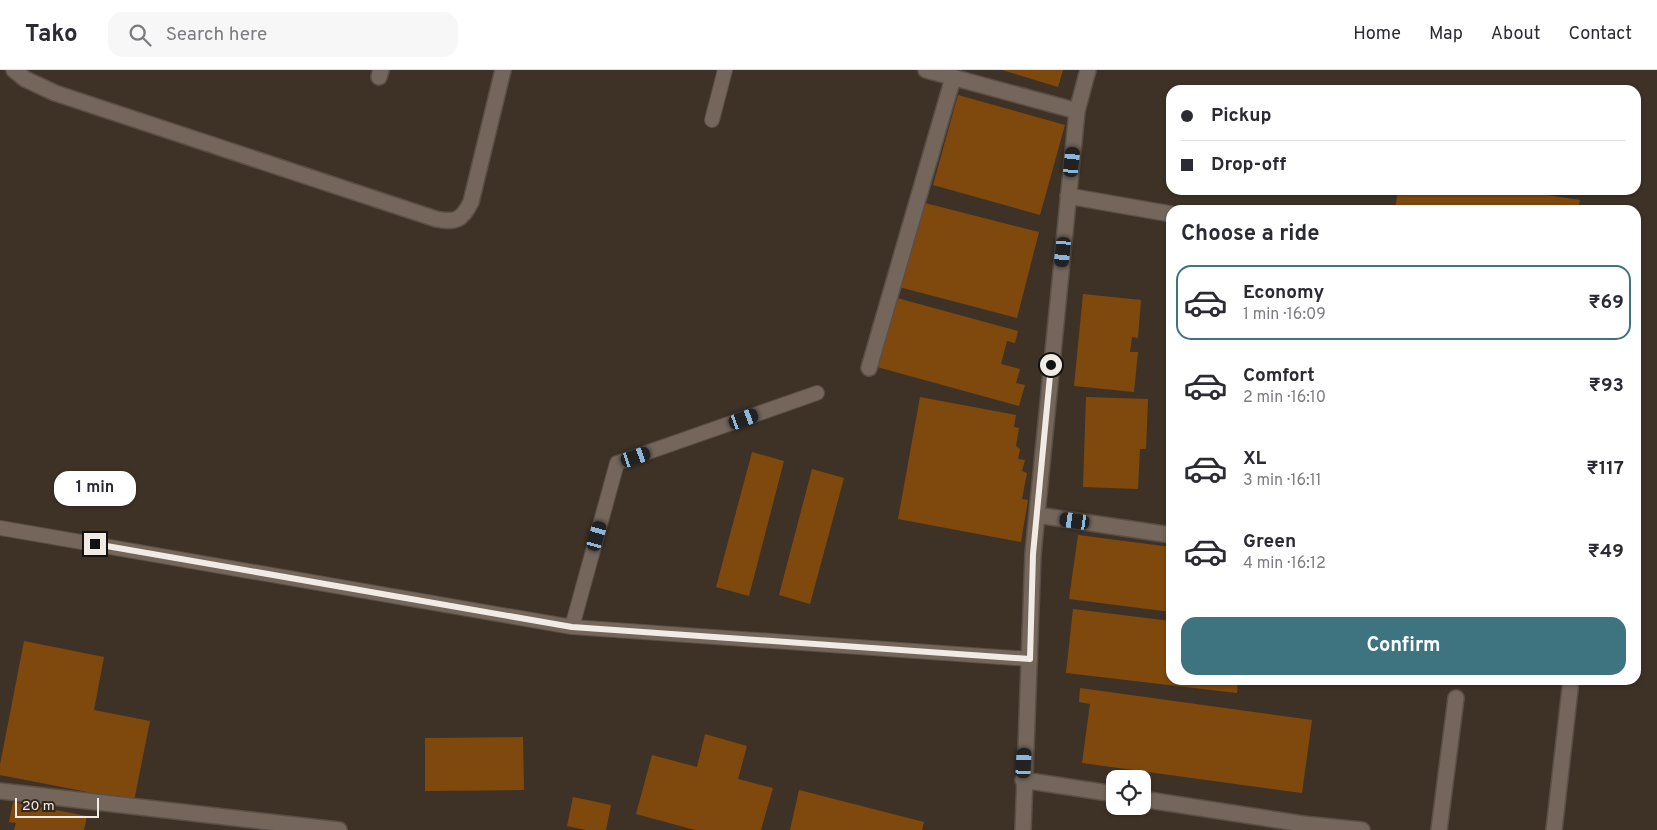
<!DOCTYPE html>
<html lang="en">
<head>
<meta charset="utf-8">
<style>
  :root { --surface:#fff; --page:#f7f7f7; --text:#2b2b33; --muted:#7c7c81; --line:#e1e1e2; --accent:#3e7380 }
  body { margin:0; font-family:Overpass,sans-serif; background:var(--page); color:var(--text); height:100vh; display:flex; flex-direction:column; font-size:19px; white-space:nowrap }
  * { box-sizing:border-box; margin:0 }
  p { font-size:16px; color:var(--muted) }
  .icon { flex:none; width:28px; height:28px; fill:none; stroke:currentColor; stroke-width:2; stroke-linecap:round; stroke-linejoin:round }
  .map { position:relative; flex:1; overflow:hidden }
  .details { position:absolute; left:1166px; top:135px; width:475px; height:480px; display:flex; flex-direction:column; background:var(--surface); border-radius:15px; box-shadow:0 1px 4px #0004 }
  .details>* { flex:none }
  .top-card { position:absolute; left:1166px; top:15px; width:475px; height:110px; border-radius:15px; box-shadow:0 1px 4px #0004; display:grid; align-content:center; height:110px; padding:0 15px; background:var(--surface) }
  .tools { position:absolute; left:1106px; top:700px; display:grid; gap:10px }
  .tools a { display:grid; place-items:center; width:45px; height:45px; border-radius:10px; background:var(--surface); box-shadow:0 1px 4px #0004; font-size:25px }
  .scale { position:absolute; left:15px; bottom:12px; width:84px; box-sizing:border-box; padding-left:5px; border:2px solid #f2eae4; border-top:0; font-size:14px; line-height:18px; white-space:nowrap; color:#f2eae4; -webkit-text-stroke:4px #34281e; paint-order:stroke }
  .end { position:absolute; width:22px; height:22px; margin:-11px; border:6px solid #f2eae4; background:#111; box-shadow:0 0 0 2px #111 }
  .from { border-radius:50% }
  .bubble { position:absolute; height:35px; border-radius:15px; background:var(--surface); box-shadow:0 1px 4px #0004; font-size:16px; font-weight:700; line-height:35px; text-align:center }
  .car { position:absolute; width:15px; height:30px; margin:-15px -8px; border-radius:6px; box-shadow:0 0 4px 1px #0007; background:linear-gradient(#222 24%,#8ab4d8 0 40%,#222 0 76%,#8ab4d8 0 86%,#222 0) }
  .top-card b { display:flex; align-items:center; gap:18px; height:48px; font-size:19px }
  .top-card b+b { border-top:1px solid var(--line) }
  .top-card i { width:12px; height:12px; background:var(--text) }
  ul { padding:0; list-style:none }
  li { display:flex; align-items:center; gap:15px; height:75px; margin:0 10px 8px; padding:0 5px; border:2px solid transparent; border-radius:15px }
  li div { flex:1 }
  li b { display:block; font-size:19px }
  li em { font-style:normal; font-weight:700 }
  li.active { border-color:var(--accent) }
  li>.icon { width:45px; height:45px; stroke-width:1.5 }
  h2 { padding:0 15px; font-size:22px; line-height:60px }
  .action { display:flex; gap:10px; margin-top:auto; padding:10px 15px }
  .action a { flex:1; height:58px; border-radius:15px; background:var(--accent); color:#fff; font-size:20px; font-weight:700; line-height:58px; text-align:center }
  header { display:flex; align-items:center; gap:30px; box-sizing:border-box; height:70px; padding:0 25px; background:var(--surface); border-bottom:1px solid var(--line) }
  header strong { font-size:24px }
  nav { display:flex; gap:28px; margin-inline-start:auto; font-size:18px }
  .search { width:350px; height:45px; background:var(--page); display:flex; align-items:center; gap:12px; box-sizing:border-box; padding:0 18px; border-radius:15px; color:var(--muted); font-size:19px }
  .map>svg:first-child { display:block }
  .building { fill:#7f490d }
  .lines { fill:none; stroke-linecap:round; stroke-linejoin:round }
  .lane-casing { stroke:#5a4f47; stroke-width:16 }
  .street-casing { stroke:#5a4f47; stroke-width:18 }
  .lane { stroke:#74665b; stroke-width:14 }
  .street { stroke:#74665b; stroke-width:15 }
  .route { stroke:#f2eae4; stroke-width:6 }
</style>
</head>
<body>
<header>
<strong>Tako</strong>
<div class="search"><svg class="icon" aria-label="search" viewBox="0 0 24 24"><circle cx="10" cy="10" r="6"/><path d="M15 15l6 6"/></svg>Search here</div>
<nav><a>Home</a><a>Map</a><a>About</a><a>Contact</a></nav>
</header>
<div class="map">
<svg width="1657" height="760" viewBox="0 0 1657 760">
  <rect width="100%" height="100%" fill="#3e3227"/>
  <path class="building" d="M1002,0H1063L1058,17Z
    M958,25L1065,55L1040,145L933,115Z
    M1398,120H1515L1580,130L1578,140H1395Z
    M921,132L1039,162L1017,248L899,217Z
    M1083,224L1141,230L1138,268L1132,267L1130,282H1138L1134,322L1074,316Z
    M897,228L1018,261L1015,273L1007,271L1001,294L1020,299L1016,313L1025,315L1019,336L877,297Z
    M920,327L1016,345L1014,357L1019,358L1016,376L1020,379L1018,389L1025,390L1022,401L1027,403L1022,429L1028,430L1021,472L898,449Z
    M1086,327L1148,329L1146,379H1140L1138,419L1083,417Z
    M752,382L784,391L749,526L716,517Z
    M812,399L844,408L810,534L779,525Z
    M1078,465L1171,477V542L1069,529Z
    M1073,539L1171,551V610H1238L1237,623L1066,603Z
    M24,571L104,587L94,640L150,651L134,731L0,705V695Z
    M1080,618L1312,650L1302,723L1082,693L1090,634L1079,632Z
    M705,664L747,676L738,709L773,718L761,760H695L636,744L652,685L697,697Z
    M523,667L524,720L425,721V668Z
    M799,720L924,752L922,760H790Z
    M573,727L611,735L606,760H586L567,756Z
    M13,732L87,746L84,760H14L16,753L9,752Z"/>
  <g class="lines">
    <defs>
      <path id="lane" d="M712,50L725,0
        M0,458L572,557L1030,589
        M572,557L617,393L817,323"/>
      <path id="street" d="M14,0L25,9L55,23L436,149C456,153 462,150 471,132L503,0
        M926,0L1077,41
        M379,7L381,0
        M1068,126L1171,144
        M869,298L953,8
        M1037,445L1171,465
        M1023,710L1115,724
        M0,721L339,760
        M1142,729L1303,754L1362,760
        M1023,760L1033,484L1077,41L1088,0
        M1439,760L1456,628
        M1554,760L1571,610"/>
    </defs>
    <use href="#lane" class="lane-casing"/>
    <use href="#street" class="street-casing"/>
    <use href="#lane" class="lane"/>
    <use href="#street" class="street"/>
  </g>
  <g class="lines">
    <path class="route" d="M95,474L572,557L1030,589L1033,484L1051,295"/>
  </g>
</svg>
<div class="tools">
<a><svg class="icon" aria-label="locate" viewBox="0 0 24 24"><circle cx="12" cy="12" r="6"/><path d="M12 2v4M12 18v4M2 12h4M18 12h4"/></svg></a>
</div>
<div class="scale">20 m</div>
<i class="end from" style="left:1051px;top:295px"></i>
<i class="end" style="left:95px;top:474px"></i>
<div class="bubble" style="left:54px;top:401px;width:82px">1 min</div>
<i class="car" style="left:1072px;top:92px;rotate:6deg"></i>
<i class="car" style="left:1063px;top:182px;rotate:186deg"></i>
<i class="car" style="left:744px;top:349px;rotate:70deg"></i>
<i class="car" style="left:636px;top:387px;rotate:71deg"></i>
<i class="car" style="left:1075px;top:451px;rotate:278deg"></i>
<i class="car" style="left:597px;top:466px;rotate:16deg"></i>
<i class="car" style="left:1024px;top:693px;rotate:3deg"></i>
<div class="top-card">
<b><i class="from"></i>Pickup</b>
<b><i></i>Drop-off</b>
</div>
<section class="details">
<h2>Choose a ride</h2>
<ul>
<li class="active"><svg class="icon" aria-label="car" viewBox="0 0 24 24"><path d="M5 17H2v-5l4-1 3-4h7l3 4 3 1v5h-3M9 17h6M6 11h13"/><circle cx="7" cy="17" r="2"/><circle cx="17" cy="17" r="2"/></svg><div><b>Economy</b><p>1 min · 16:09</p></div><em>₹69</em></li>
<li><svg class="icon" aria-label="car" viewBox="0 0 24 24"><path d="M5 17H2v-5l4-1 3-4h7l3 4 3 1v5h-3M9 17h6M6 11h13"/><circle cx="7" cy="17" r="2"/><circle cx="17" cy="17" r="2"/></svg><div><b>Comfort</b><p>2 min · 16:10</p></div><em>₹93</em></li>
<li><svg class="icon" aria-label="car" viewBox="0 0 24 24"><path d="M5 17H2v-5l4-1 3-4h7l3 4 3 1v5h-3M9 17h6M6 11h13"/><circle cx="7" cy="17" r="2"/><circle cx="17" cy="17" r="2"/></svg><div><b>XL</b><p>3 min · 16:11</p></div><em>₹117</em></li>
<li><svg class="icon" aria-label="car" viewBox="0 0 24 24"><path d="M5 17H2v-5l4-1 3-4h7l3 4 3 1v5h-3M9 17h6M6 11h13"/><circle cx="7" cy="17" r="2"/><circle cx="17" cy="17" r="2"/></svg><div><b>Green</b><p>4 min · 16:12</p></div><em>₹49</em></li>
</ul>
<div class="action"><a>Confirm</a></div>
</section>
</div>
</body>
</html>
